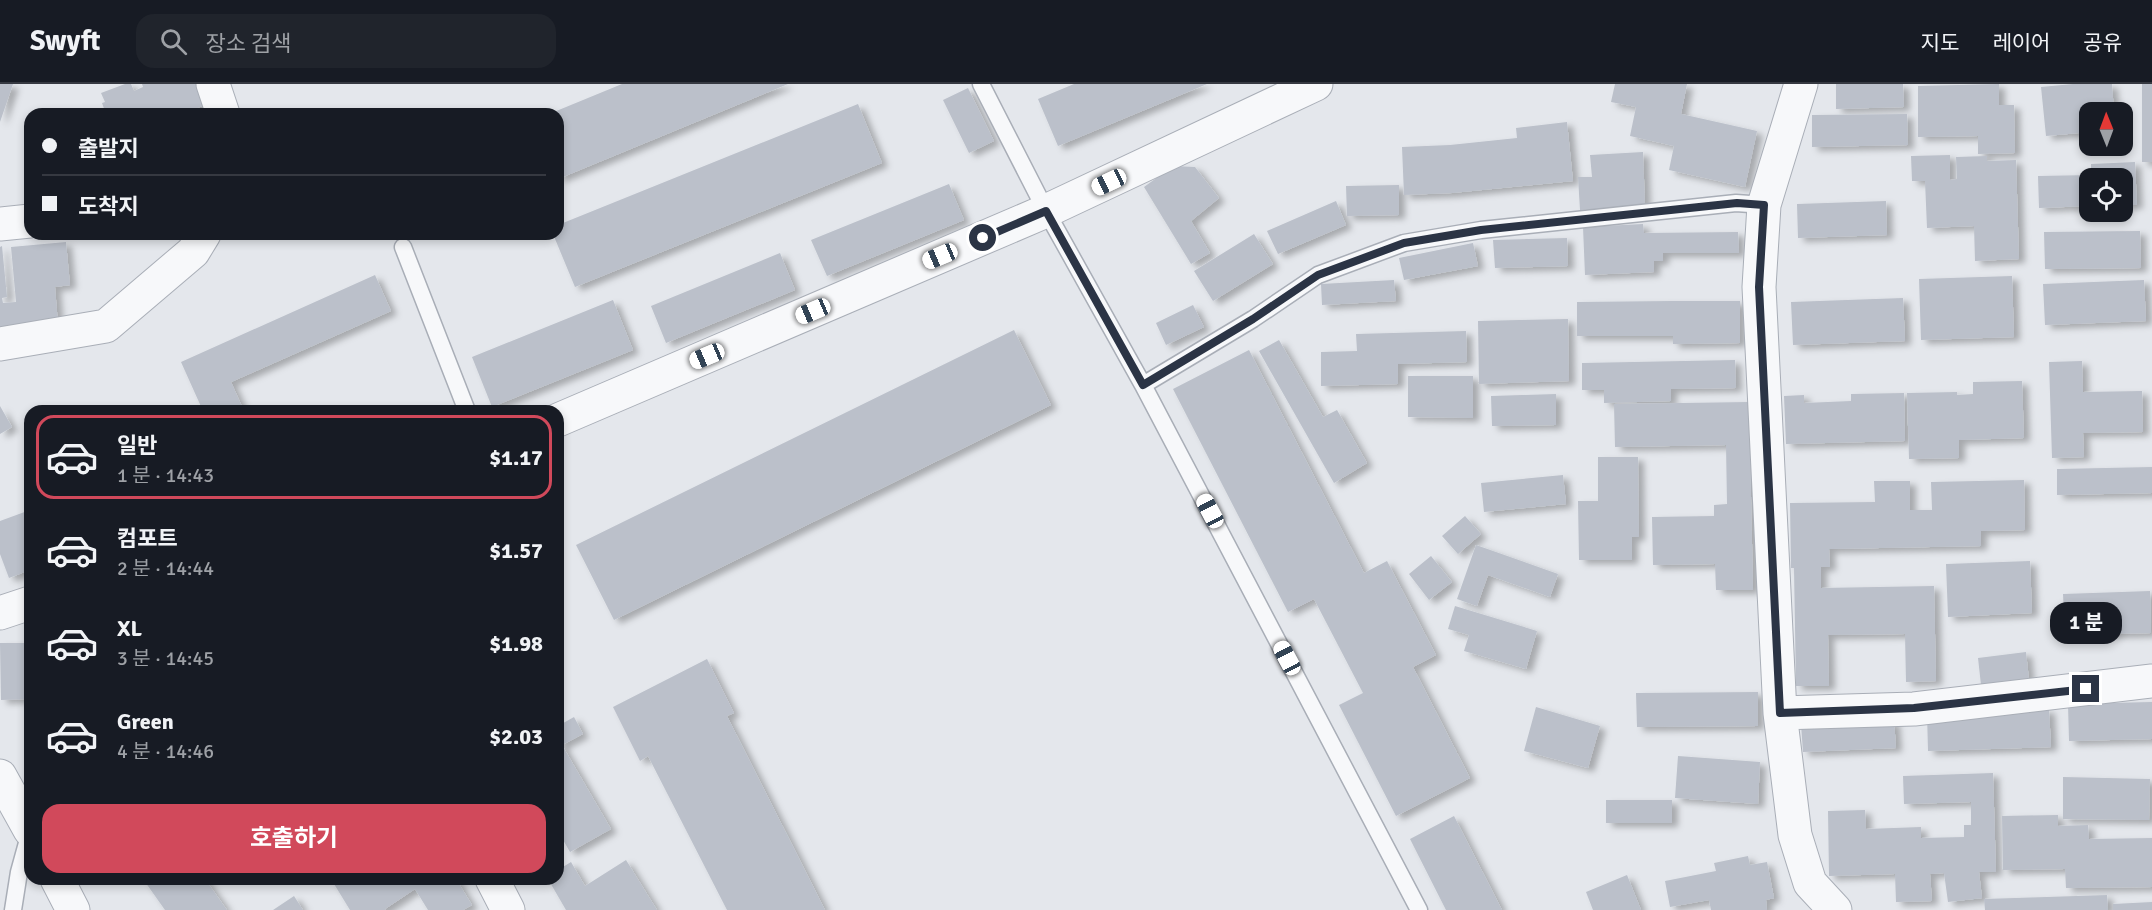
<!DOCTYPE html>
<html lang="ko">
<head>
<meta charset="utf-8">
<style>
  :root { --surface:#171b24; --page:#20242c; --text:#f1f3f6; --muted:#9ea1a6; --line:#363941; --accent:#d1495b }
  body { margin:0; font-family:Signika,"Noto Sans KR",sans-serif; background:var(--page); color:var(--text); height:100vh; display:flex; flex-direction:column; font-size:22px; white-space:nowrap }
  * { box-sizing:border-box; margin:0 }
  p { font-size:20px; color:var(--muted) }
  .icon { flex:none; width:33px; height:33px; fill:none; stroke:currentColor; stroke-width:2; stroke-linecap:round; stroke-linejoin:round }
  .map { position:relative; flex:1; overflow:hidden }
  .sheet { position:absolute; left:24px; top:321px; width:540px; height:480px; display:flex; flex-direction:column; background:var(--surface); border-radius:18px; box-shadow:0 3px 9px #0003 }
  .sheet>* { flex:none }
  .guide { position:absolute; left:24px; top:24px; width:540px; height:132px; border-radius:18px; box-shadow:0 3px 9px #0003; display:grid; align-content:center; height:132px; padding:0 18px; background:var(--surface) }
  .needle { width:39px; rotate:359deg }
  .tools { position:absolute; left:2079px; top:18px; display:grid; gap:12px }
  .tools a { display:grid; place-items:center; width:54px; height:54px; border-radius:12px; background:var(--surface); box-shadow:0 3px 9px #0003; font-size:30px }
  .end { position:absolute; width:27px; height:27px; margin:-14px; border:8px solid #2b3445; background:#fff; box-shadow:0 0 0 3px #fff }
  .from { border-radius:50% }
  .bubble { position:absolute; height:42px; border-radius:18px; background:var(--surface); box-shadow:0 3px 9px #0003; font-size:20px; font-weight:700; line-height:42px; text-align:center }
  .car { position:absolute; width:18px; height:36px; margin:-18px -9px; border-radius:8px; box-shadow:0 0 4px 2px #0007; background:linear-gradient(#fff 24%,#345 0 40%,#fff 0 76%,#345 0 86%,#fff 0) }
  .guide b { display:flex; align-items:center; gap:21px; height:57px; font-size:22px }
  .guide b+b { border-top:2px solid var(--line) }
  .guide i { width:15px; height:15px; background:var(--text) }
  ul { padding:10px 0 0; list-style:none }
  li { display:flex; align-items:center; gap:18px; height:84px; margin:0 12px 9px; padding:0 6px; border:3px solid transparent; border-radius:18px }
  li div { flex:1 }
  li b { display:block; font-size:22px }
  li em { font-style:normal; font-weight:700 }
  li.current { border-color:var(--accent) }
  li>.icon { width:54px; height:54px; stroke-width:1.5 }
  .button { display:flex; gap:12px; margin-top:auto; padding:12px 18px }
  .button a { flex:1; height:69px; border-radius:18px; background:var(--accent); color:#fff; font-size:24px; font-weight:700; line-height:69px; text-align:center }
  header { display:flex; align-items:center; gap:36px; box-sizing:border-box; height:84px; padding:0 30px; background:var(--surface); border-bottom:2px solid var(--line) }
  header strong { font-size:28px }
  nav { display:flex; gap:33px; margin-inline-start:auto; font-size:21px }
  .search { width:420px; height:54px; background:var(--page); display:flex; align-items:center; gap:15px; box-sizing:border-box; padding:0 21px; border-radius:18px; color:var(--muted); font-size:22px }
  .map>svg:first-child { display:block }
  .building { fill:#bbc0ca; filter:url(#shadow) }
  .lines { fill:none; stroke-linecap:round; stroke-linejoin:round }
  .lane-casing { stroke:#a9aeb7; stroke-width:19 }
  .street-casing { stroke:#a9aeb7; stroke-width:35 }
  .lane { stroke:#f7f8fa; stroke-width:16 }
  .street { stroke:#f7f8fa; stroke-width:33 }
  .route { stroke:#2b3445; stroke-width:8 }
</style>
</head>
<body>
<header>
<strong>Swyft</strong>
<div class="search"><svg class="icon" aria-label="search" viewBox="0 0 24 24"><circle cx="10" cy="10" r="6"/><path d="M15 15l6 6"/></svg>장소 검색</div>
<nav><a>지도</a><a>레이어</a><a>공유</a></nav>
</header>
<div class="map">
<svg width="2152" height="826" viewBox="0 0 2152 826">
  <defs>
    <filter id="shadow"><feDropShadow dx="6" dy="4" stdDeviation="3" flood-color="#0004"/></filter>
  </defs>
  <rect width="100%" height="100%" fill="#e4e7ec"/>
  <path class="building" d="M0,0H13L0,38Z
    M125,0H131L134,7L143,3L142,0H201L208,20L181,30H106L102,19L105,18L101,9Z
    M622,0H788L558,95V30H549Z
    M1074,0H1207L1058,62L1038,15Z
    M1615,0H1687L1681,30L1757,47L1745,103L1669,86L1674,62L1630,52L1636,23L1611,18Z
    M1836,0H1903L1904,23L1836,25Z
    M1999,0V21H2014L2015,69L1978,70V52L1918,53V2Z
    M2073,0H2112L2114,28H2090V48L2046,52L2041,3Z
    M2142,0H2152V78H2142Z
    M968,4L994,57L969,69L943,16Z
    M858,20L882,79L575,203L553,150H558V141Z
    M1907,30L1908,61L1812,63V31Z
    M1567,38L1573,97L1452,109L1404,111L1402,63L1450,61L1517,54L1516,44Z
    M1643,68L1645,122L1580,126L1578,93H1592L1590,71Z
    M1950,71V96L1957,95L1956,73L1987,72V77L2016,76L2019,175L1975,177L1974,142L1927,144L1925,97H1912L1911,72Z
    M2135,78L2137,121H2122V94H2090V122L2039,124L2038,92L2091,91V80Z
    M1173,82L1195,83L1219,114L1191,137L1210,169L1191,180L1144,103Z
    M949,100L964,136L827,192L811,156Z
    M1399,101V131L1347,132L1346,102Z
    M1336,117L1346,141L1278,170L1267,147Z
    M1886,117L1887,151L1798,154L1797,120Z
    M1643,140L1644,149L1738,148L1739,169H1663V177H1654V188L1585,191L1583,143Z
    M2140,147L2141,184L2045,185L2044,148Z
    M1254,150L1273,180L1213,217L1194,187Z
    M1567,154L1568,182L1495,184L1493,156Z
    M66,158L70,201L55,203L58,240L0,245V163L2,162L7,213L2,214L3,219L16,218L11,163Z
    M1473,159L1478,182L1404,196L1399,174Z
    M780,169L795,206L666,259L651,222Z
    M375,191L391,227L231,298L244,327H203L181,278Z
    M2012,192L2014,253L1921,256L1919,195Z
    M1394,196L1396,217L1322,221L1321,200Z
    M2144,196L2146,237L2045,241L2043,200Z
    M1903,214L1905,257L1793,261L1791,218Z
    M613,216L633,266L492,323L472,273Z
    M1672,217H1740V259L1673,260V252H1577V218Z
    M1193,221L1204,243L1166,261L1156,239Z
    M1568,235L1569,297L1479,300L1478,237Z
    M1014,246L1051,321L614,536L576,461Z
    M1466,247L1467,278L1398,280V300L1321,302V268L1357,267L1356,250Z
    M1279,256L1323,333L1337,326L1367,379L1334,399L1259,267Z
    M1249,266L1364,489L1387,477L1436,571L1413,583L1470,694L1396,732L1339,621L1363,609L1314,515L1288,528L1173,305Z
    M1735,276L1736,304L1671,305V317L1604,319V306H1582V279Z
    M2082,277L2083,308L2142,307L2143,348L2083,349L2084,373L2052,374L2049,278Z
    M1408,292H1473V334L1408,333Z
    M2022,297L2024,354L1959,356V374L1909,375L1907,309L1957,308V311L1973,310V298Z
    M1904,309L1905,357L1786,360L1784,312L1804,311V319L1851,317V310Z
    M1556,310V341L1492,342L1491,312Z
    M1749,318L1753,506H1716L1715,480L1653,481L1652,433L1714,432V421L1727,420L1726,361L1615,363L1614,320Z
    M0,322L12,343L0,350Z
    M1598,373H1638L1639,453H1632V476H1579L1578,417H1598Z
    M2152,383V409L2057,411V385Z
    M1563,391L1566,420L1484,428L1481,399Z
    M2024,396L2025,446L1981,447V462L1829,465L1830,483H1821V504L1934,502L1936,597L1906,598L1905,550L1828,551L1829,602H1796L1794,484H1791L1790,419L1875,418L1874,397H1910V426H1932L1931,398Z
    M30,426V486L9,494L0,470V437Z
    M1465,432L1481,450L1458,470L1442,452Z
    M1476,461L1558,490L1550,513L1488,491L1477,522L1457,515Z
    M1431,472L1452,498L1429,516L1409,490Z
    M2030,477L2032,529L1948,533L1946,480Z
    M2150,507L2151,549L2065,551L2063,510Z
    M1455,522L1537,547L1526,585L1464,567L1469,551L1448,545Z
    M0,559H30V615L1,616Z
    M2026,568L2029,596L1981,601L1978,574Z
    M707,575L734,629L727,632L825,826H727L648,672L640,677L613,623Z
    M1758,608V642L1637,643L1636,609Z
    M2152,618V655L2069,657L2068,620Z
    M1536,623L1600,642L1588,684L1524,667Z
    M2049,625L2051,663L1928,667L1927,629Z
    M574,633L583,650L562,661L611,745L570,768L558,747V642Z
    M1894,636L1896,664L1803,668L1801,640Z
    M1678,672L1760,678L1758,720L1675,714Z
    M1993,689L1996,788H1979L1982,814L1948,818L1944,789L1930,790L1932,817L1896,818L1895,790L1829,792L1828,727L1865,726L1866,745L1921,743V754L1964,753V741H1971V718L1904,720L1903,692Z
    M2063,693L2150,695L2149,736L2063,735Z
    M1606,716H1672V739H1606Z
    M2058,731V742L2088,741L2089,755L2152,754V803L2066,804L2065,785L2003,786L2002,732Z
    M1454,732L1502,826H1446L1410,755Z
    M1748,772L1750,781L1767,778L1774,814L1766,816L1767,826H1711L1709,816L1670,823L1665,797L1716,787L1714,779Z
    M626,776L657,826H566L548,795H558V786L571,778L585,802Z
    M1627,791L1641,826H1593L1586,808Z
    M143,795H205L227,826H165Z
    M331,795H384L387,801L398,795H456L472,821L463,826H428L415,805L385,825L386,826H350Z
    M2107,811L2108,826H1985L1984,815Z
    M294,812L303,826H273Z
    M2152,818V826H2113V820Z"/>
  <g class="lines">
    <defs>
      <path id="lane" d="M981,0L1046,127L1143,301L1419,826
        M403,163L467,327
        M1143,301L1253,235L1318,191L1404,159L1481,146L1736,119L1764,121
        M13,826L19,788L30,748"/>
      <path id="street" d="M213,0L223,30
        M1801,0L1764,121L1759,203L1780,629L1795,751L1810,799L1835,826
        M0,140L30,137
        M0,260L106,242L193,168L204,150
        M558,336L1046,127L1316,0
        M0,529L30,519
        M1780,629L1914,625L2152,597
        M0,692L30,746
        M57,795L73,826
        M492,795L508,826"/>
    </defs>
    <use href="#lane" class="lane-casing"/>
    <use href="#street" class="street-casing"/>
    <use href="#lane" class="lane"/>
    <use href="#street" class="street"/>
  </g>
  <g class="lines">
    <path class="route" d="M983,154L1046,127L1143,301L1253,235L1318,191L1404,159L1481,146L1737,119L1764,121L1759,203L1780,629L1914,624L2086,605"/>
  </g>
</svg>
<div class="tools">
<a><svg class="needle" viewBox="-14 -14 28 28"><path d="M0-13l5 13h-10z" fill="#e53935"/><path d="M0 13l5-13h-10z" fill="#9ea1a6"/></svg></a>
<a><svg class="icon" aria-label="locate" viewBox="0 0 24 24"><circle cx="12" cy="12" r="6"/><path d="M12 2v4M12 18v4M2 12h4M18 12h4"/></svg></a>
</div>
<i class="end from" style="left:983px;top:154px"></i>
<i class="end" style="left:2086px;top:605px"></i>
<div class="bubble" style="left:2050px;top:518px;width:72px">1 분</div>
<i class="car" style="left:1109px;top:98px;rotate:245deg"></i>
<i class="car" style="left:940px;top:172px;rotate:247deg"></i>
<i class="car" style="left:813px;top:227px;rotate:247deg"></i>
<i class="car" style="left:707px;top:272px;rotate:247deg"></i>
<i class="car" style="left:1210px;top:427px;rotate:332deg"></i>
<i class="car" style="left:1287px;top:574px;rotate:332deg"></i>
<div class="guide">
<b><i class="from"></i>출발지</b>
<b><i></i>도착지</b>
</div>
<section class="sheet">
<ul>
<li class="current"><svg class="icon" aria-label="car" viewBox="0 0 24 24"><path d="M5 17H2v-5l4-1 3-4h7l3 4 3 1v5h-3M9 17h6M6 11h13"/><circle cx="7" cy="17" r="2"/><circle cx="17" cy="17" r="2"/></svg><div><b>일반</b><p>1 분 · 14:43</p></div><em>$1.17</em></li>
<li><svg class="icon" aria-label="car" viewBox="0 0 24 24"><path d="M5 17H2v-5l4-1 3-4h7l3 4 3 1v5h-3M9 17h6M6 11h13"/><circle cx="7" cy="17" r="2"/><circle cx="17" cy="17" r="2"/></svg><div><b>컴포트</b><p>2 분 · 14:44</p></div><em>$1.57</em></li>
<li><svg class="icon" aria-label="car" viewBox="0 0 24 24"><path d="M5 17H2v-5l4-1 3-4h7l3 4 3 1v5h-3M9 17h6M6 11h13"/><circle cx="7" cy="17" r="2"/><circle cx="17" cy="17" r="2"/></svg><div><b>XL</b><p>3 분 · 14:45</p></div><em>$1.98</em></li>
<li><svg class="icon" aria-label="car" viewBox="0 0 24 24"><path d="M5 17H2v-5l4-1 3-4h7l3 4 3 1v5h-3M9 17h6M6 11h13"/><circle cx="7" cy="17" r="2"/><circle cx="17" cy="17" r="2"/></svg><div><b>Green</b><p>4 분 · 14:46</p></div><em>$2.03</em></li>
</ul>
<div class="button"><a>호출하기</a></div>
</section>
</div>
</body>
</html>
